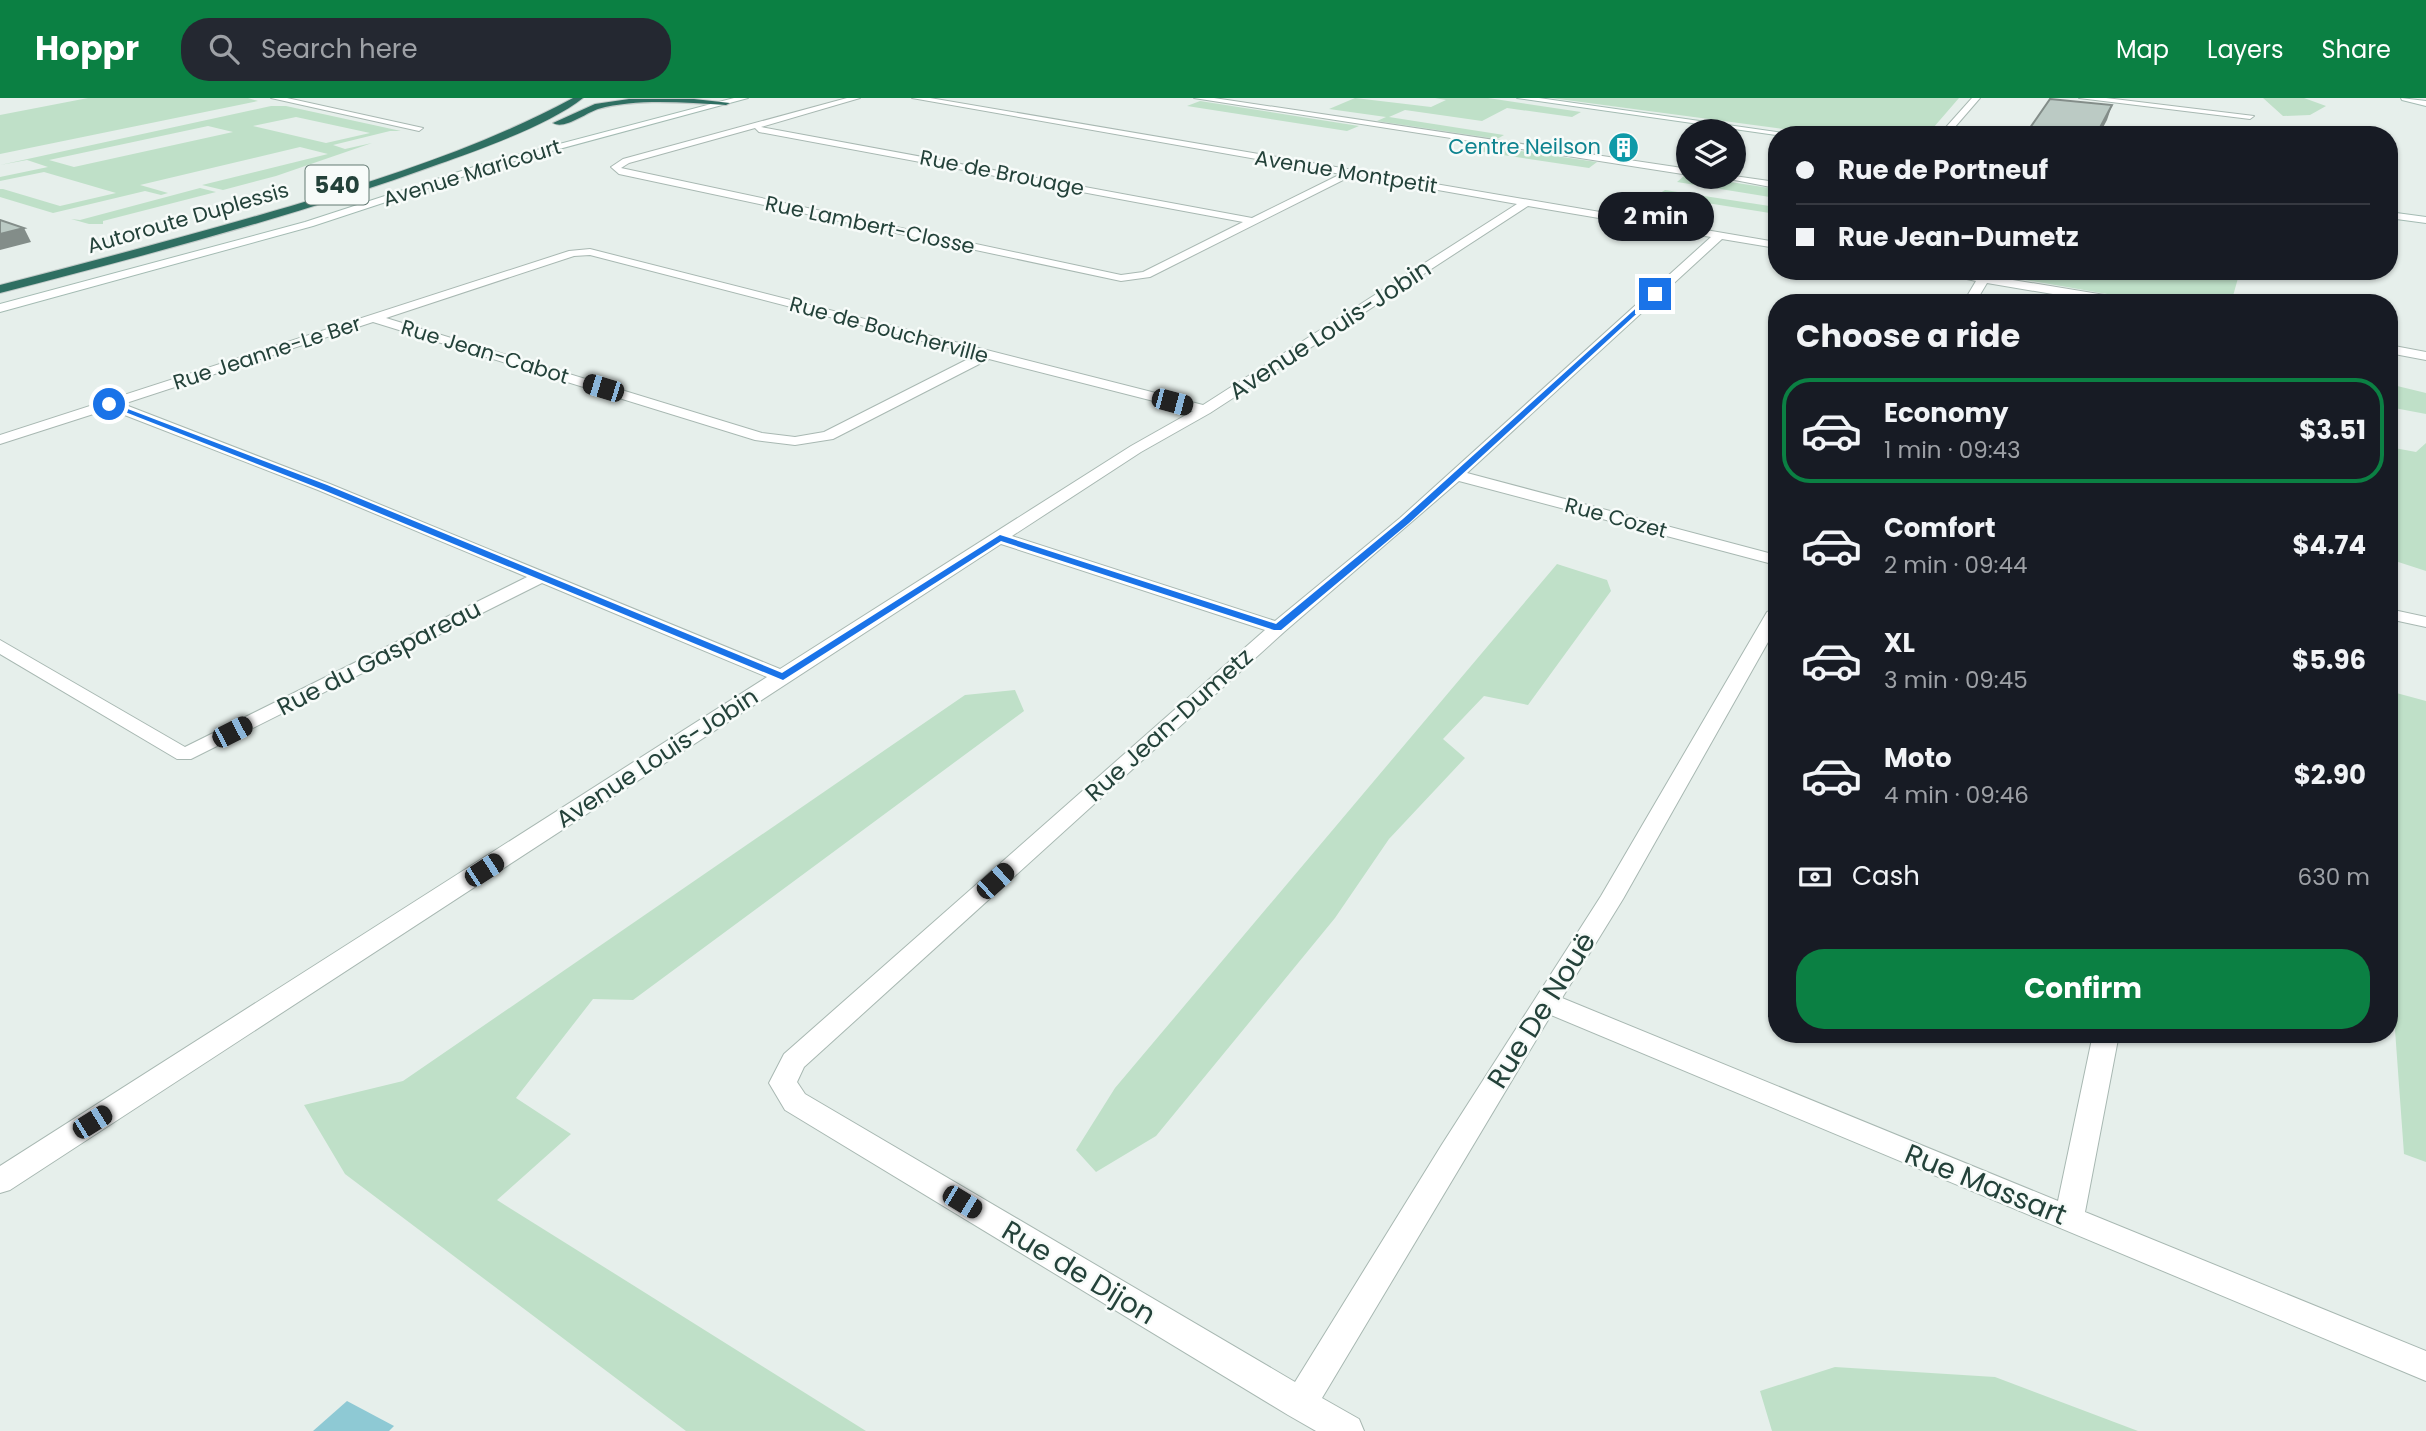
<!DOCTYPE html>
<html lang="en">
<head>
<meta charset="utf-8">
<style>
  :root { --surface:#171b24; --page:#242831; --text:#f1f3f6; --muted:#9ea1a6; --line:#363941; --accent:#0b8043 }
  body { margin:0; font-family:Poppins,sans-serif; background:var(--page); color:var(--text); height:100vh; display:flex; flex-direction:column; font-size:26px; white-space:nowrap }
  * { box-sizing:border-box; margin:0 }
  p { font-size:23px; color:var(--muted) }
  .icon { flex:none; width:38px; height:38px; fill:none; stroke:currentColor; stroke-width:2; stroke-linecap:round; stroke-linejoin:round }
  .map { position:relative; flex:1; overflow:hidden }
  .panel { position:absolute; left:1768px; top:196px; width:630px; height:749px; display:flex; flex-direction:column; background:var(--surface); border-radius:28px; box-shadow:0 2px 5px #0004 }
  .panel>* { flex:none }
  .hud { position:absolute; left:1768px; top:28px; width:630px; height:154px; border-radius:28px; box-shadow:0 2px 5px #0004; display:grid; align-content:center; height:154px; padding:0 28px; background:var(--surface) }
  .buttons { position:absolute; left:1676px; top:21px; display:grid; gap:14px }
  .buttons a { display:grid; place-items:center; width:70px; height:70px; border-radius:50%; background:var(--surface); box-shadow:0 2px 5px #0004; font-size:35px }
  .end { position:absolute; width:32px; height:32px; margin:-16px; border:9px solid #1a73e8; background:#fff; box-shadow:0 0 0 4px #fff }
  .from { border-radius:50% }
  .bubble { position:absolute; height:49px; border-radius:24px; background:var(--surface); box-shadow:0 2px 5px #0004; font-size:23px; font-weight:700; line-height:49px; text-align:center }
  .car { position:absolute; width:21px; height:42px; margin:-21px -10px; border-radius:9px; box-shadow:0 0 5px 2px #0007; background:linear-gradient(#222 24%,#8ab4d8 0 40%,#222 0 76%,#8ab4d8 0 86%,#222 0) }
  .hud b { display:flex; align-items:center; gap:24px; height:66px; font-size:26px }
  .hud b+b { border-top:2px solid var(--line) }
  .hud i { width:18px; height:18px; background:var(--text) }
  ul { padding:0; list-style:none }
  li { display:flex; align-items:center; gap:21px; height:105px; margin:0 14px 10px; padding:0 14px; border:4px solid transparent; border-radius:28px }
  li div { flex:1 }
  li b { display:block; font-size:26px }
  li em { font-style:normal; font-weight:700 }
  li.on { border-color:var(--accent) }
  li>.icon { width:63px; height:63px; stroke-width:1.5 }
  h2 { padding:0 28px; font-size:32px; line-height:84px }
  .pay { display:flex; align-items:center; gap:18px; height:77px; padding:0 28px; font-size:26px }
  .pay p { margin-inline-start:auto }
  .action { display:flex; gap:14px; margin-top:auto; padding:14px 28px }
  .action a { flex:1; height:80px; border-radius:28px; background:var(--accent); color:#fff; font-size:28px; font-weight:700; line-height:80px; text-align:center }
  header { display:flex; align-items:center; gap:42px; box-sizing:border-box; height:98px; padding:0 35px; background:var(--accent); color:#fff }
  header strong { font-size:33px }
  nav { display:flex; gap:38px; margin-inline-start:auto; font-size:24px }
  .search { width:490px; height:63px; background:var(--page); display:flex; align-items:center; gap:18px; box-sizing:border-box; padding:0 24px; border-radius:28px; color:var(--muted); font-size:26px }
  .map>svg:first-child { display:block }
  .green { fill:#bfe0c8; fill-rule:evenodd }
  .water { fill:#8ec9d4 }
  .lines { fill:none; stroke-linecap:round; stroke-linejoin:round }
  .street-casing { stroke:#a8b8b2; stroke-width:2 }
  .secondary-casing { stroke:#a4bbb3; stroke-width:2 }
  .highway-casing { stroke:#c2cac8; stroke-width:2 }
  .street { fill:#fff; fill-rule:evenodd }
  .secondary { fill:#fff; fill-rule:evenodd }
  .highway { fill:#2f6f62; fill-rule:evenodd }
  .shaded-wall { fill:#838d89 }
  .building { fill:#bbcac4; stroke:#838d89; stroke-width:2 }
  .route { fill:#1a73e8 }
  .labels { text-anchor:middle; stroke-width:5; stroke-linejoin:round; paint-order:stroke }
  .far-culture-label { font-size:21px; fill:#0d838f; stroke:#f7fbf9; text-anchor:end }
  .far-street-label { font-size:21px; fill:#24423a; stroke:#f7fbf9 }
  .shield { fill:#f7fbf9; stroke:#637a73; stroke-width:2 }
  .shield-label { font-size:23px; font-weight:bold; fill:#24423a }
  .street-label { font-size:24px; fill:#24423a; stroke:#f7fbf9 }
  .near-street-label { font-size:28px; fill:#24423a; stroke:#f7fbf9 }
</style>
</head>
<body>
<header>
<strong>Hoppr</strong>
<div class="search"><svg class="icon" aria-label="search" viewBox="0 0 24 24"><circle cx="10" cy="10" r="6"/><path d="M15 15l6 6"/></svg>Search here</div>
<nav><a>Map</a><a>Layers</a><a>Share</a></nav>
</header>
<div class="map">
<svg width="2426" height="1333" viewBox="0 0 2426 1333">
  <rect width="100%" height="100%" fill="#e6efeb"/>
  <path class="green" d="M88,0H248L258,3L0,56V17Z
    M1355,0L1431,9L1446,2L1435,0H1488L1581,14L1572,19L1507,10L1482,23L1405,12L1389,19L1504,37L1497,41L1377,23L1386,19L1329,11Z
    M1551,0H1959L1927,37H1828Z
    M2263,0H2304L2326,8L2310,17L2283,18Z
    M1200,3L1359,28L1347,33L1187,8Z
    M271,8H286L401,33H390L333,47L345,51L372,45L276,78L223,92L202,87L328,56L300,49L140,87L168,95L161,97L145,93L53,115L0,99V91H3L60,108L116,95L44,74L0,83V79L48,69L27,62L0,67ZM296,19L370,35L326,45L253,28ZM208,28L233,34L74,69L49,62Z
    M1487,48L1597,64L1589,70L1477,53Z
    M1685,77L1776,91V100L1677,84Z
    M200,90L216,94L103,123V126H89L71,121L80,122Z
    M1665,92L1776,109V116L1657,97Z
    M1974,173H2240L2231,205H2159Z
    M2389,286L2426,295V316L2389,309Z
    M2426,345V473L2389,461V349L2416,354Z
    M1557,466L1607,482L1611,493L1528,607L1484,598L1443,641L1465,660L1389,741L1335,820L1156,1038L1096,1074L1076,1052L1115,990Z
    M1015,592L1024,613L633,902L593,901L516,1000L571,1036L497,1102L866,1333H686L345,1076L304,1007L403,983L965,597Z
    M2389,593L2426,603V1064L2404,1056L2389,849Z
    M1835,1269L1995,1279L2138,1333H1772L1760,1293Z"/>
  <path class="water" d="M347,1303L394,1328L389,1333H313Z"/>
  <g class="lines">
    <defs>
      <path id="street" d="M271,0H287L423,30L419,33Z
        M847,0H860L761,29L1252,120L1341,76L912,0H930L1776,144V150L1722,141L1467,375L1776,457V467L1459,383L1284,534L804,969L797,984L805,996L1295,1284L1441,1048L1601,798L1767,514L1776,509V530L1623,801L1562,900L2058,1103L2093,936H2119L2085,1114L2426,1253V1283L1551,917L1322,1300L1359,1321L1364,1333H1316L1288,1317L785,1012L769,985L784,956L1265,532L1001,446L10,1092L0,1095V1068L767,579L542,485L191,661H177L0,556V542L185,649L527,479L318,392L109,311L0,346V337L569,153L590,151L1203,307L1517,106L1353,77L1150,179L1121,183L619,76L611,69L623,61ZM755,30L759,34L1243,124L1143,174L1121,177L621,70L629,65ZM1528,108L1711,139L1400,420L1275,523L1012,438L1141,354L1210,315ZM590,157L976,257L824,334L795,339L762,335L386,220L574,158ZM373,224L755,342L795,347L833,341L989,261L1193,313L1131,348L780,571L330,386L123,306Z
        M1194,0H1214L1689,71V77Z
        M1972,0H1980L1948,37H1939Z
        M2079,0H2106L2254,18L2250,21Z
        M1734,78L1776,84V90L1719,79Z
        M1930,173H1958L2129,201L2135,205H2106L1987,185L1975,205H1963L1976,183Z
        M2389,247L2426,254V262L2389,255Z
        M2389,511L2426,519V529L2389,521Z"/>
      <path id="secondary" d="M734,0H748L489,70L313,128L0,214V206L305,124L483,66Z
        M1517,0H1539L1797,37H1776Z
        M2401,0L2426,3V8L2402,2Z
        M2389,114L2426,119V125L2389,120Z"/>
      <path id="highway" d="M573,0H583C551,26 479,52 439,66C296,118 147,157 0,195V187C97,162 195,136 291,108C388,79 484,48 573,0Z
        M629,1H694L730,5L726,7C686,5 638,0 598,11C586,15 564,32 553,25L595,6Z"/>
    </defs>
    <use href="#street" class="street-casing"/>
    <use href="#secondary" class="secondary-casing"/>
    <use href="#highway" class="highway-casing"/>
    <use href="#street" class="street"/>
    <use href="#secondary" class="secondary"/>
    <use href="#highway" class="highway"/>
  </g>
  <path class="shaded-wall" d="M2112,7L2107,22L2099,37H2096Z
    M24,130L31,144L0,152V136Z"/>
  <path class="building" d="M2050,1L2112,7L2096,37H2025Z
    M0,122L24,130L0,136Z"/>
  <path class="route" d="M1653,195L1658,196L1409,425L1281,532H1274L1001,443L783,582L321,391L105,306L112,305L327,387L782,575L1000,437L1276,526L1403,421Z"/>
  <defs>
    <symbol id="building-disc" viewBox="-11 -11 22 22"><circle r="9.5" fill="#0f9aa8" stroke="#f7fbf9"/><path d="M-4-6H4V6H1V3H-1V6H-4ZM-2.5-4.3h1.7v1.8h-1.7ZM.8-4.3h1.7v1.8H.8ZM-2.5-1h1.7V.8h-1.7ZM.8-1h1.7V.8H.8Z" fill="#fff"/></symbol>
  </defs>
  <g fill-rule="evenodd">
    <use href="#building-disc" x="1606" y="32" width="35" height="35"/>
  </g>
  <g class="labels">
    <g class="far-culture-label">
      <text x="1601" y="56">Centre Neilson</text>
    </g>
    <g class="far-street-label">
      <text transform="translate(1346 74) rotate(9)" y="7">Avenue Montpetit</text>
      <text transform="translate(472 75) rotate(-17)" y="7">Avenue Maricourt</text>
      <text transform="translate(1002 75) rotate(11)" y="7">Rue de Brouage</text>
      <text transform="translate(188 120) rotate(-16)" y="7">Autoroute Duplessis</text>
      <text transform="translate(870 127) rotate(12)" y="7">Rue Lambert-Closse</text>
      <text transform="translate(889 232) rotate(15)" y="7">Rue de Boucherville</text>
      <text transform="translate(485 254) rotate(17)" y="7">Rue Jean-Cabot</text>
      <text transform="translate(267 255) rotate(-18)" y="7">Rue Jeanne-Le Ber</text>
      <text transform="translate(1616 420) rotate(15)" y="7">Rue Cozet</text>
    </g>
    <rect class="shield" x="305.5" y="67.5" width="63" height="39" rx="5"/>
    <g class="shield-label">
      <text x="337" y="95">540</text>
    </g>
    <g class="street-label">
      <text transform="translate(1330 232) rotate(-33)" y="8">Avenue Louis-Jobin</text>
      <text transform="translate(379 560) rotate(-27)" y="8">Rue du Gaspareau</text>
      <text transform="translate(1169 627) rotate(-42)" y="8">Rue Jean-Dumetz</text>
      <text transform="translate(657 660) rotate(-33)" y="8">Avenue Louis-Jobin</text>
    </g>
    <g class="near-street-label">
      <text transform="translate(1541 912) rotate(-58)" y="10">Rue De Nouë</text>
      <text transform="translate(1986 1086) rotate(22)" y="10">Rue Massart</text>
      <text transform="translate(1079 1174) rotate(31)" y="10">Rue de Dijon</text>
    </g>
  </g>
</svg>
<div class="buttons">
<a><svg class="icon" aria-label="layers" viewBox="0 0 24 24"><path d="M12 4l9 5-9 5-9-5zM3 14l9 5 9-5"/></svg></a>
</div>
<i class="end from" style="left:109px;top:306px"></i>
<i class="end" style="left:1655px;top:196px"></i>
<div class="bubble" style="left:1598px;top:94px;width:116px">2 min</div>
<i class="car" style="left:603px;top:290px;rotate:287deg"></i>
<i class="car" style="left:1172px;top:304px;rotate:105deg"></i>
<i class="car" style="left:232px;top:634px;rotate:63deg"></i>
<i class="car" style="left:484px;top:772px;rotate:57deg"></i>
<i class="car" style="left:995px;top:783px;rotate:48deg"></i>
<i class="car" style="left:92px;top:1024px;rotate:58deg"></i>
<i class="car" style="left:962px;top:1104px;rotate:121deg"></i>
<div class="hud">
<b><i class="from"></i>Rue de Portneuf</b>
<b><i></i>Rue Jean-Dumetz</b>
</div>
<section class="panel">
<h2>Choose a ride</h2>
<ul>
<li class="on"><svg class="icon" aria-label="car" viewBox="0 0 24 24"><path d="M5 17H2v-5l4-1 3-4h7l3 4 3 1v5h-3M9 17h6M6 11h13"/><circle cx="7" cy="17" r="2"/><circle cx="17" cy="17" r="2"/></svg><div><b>Economy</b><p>1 min · 09:43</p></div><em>$3.51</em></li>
<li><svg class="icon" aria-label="car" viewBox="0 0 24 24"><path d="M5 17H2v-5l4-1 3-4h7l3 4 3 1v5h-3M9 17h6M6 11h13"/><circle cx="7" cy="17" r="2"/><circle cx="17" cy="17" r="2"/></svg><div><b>Comfort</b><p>2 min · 09:44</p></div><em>$4.74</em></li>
<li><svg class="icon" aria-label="car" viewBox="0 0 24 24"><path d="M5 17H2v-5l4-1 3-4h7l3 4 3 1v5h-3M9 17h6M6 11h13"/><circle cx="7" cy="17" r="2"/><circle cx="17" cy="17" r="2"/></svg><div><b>XL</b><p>3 min · 09:45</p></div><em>$5.96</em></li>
<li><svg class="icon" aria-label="car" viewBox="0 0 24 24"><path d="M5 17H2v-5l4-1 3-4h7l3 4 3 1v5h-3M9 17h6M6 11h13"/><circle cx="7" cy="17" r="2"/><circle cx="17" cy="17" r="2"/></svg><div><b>Moto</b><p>4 min · 09:46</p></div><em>$2.90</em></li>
</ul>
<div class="pay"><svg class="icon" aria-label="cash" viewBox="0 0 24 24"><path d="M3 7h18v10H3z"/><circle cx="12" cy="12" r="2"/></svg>Cash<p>630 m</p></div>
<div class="action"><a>Confirm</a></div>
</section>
</div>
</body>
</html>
